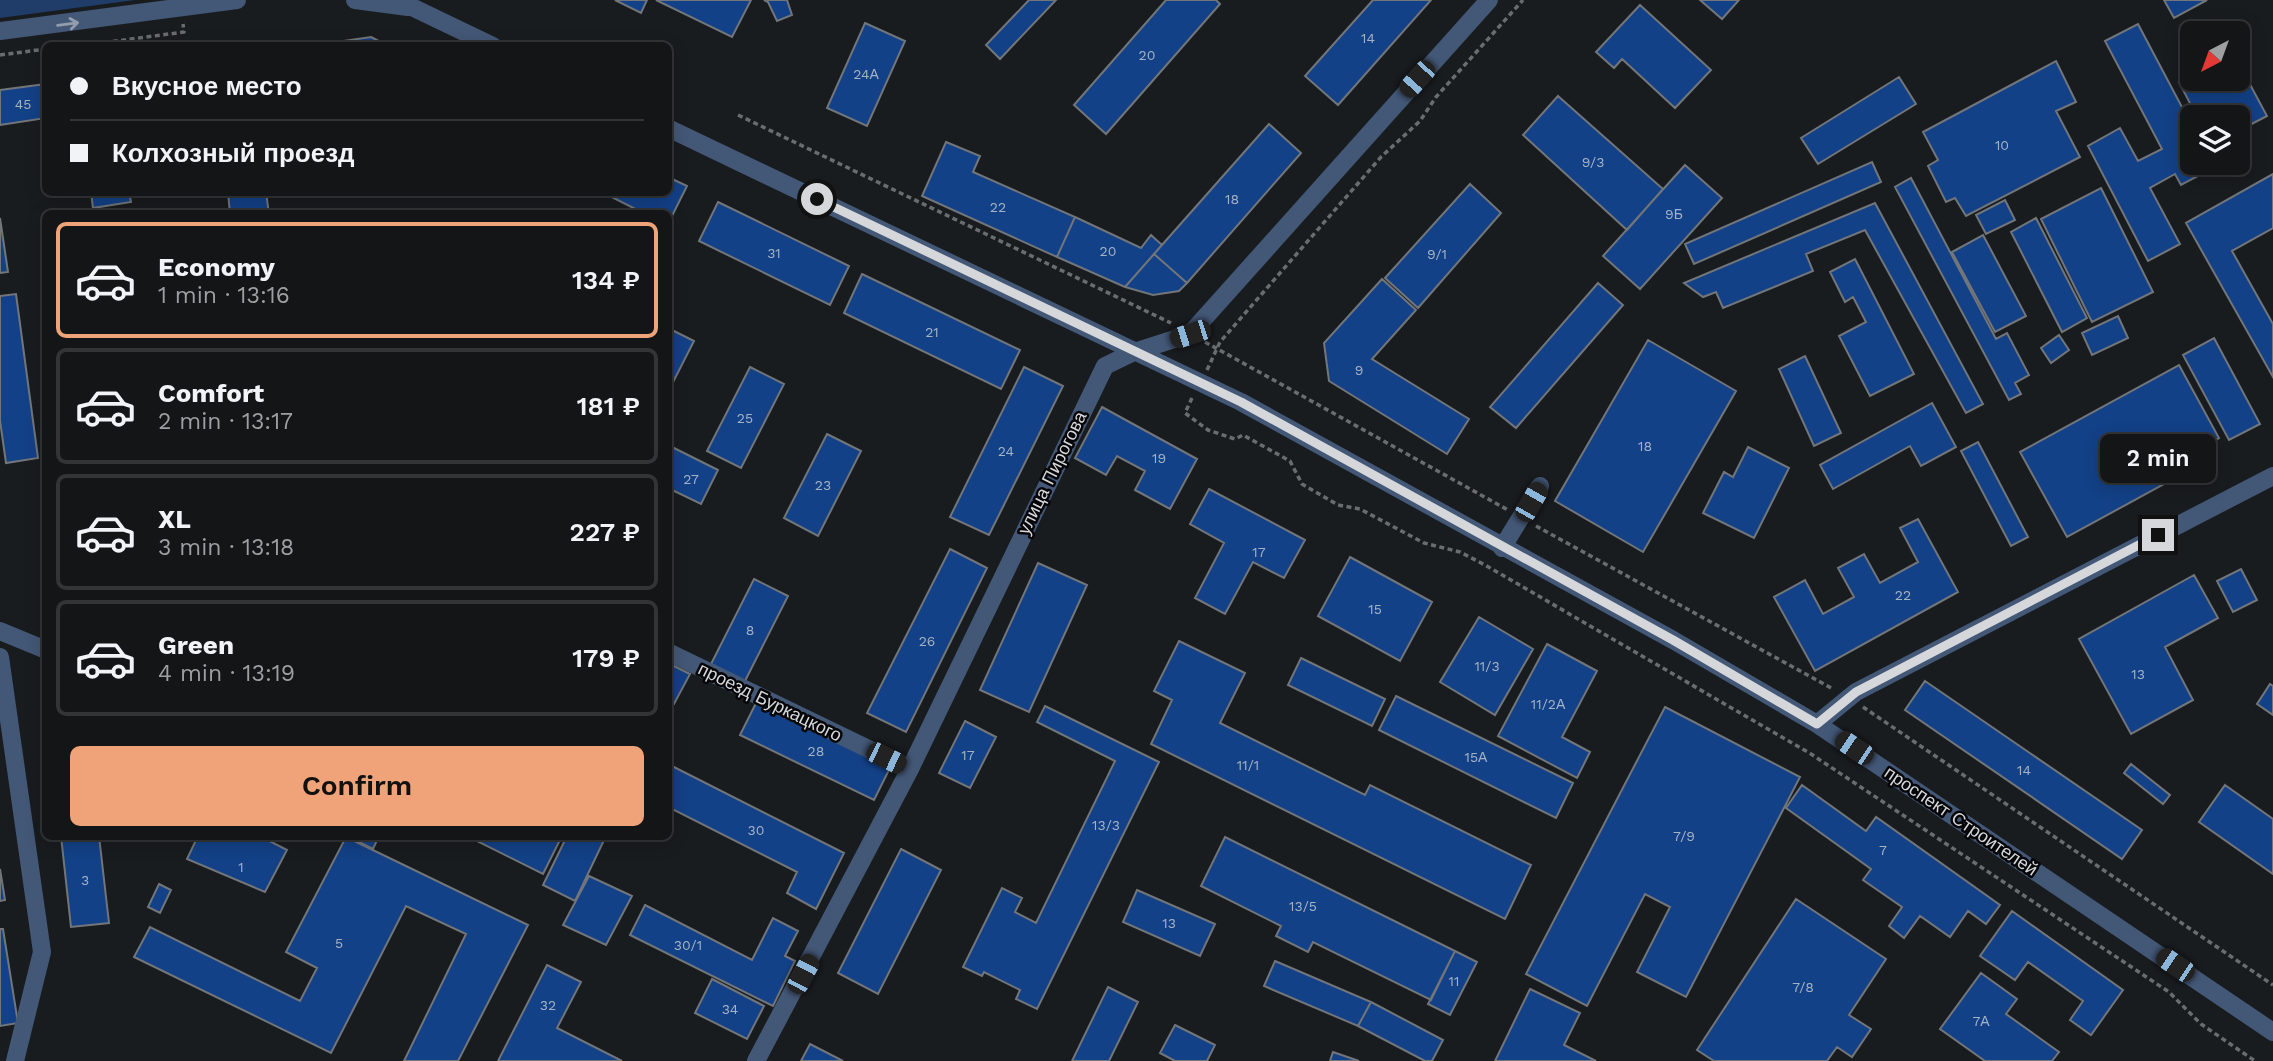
<!DOCTYPE html>
<html lang="en">
<head>
<meta charset="utf-8">
<style>
  :root { --surface:#131517; --page:#202224; --text:#f1f3f6; --muted:#9d9fa1; --line:#323436; --accent:#f0a278 }
  body { margin:0; font-family:"Work Sans",sans-serif; background:var(--page); color:var(--text); height:100vh; display:flex; flex-direction:column; font-size:26px; white-space:nowrap }
  * { box-sizing:border-box; margin:0 }
  p { font-size:23px; color:var(--muted) }
  .icon { flex:none; width:38px; height:38px; fill:none; stroke:currentColor; stroke-width:2; stroke-linecap:round; stroke-linejoin:round }
  .map { position:relative; flex:1; overflow:hidden }
  .panel { position:absolute; left:42px; top:210px; width:630px; height:630px; display:flex; flex-direction:column; background:var(--surface); border-radius:10px; box-shadow:0 4px 18px #0003,0 0 0 2px var(--line) }
  .panel>* { flex:none }
  .top-card { position:absolute; left:42px; top:42px; width:630px; height:154px; border-radius:10px; box-shadow:0 4px 18px #0003,0 0 0 2px var(--line); display:grid; align-content:center; height:154px; padding:0 28px; background:var(--surface) }
  .needle { width:46px; rotate:221deg }
  .buttons { position:absolute; left:2180px; top:21px; display:grid; gap:14px }
  .buttons a { display:grid; place-items:center; width:70px; height:70px; border-radius:10px; background:var(--surface); box-shadow:0 4px 18px #0003,0 0 0 2px var(--line); font-size:35px }
  .end { position:absolute; width:32px; height:32px; margin:-16px; border:9px solid #d5d7da; background:#111; box-shadow:0 0 0 4px #111 }
  .from { border-radius:50% }
  .bubble { position:absolute; height:49px; border-radius:10px; background:var(--surface); box-shadow:0 4px 18px #0003,0 0 0 2px var(--line); font-size:23px; font-weight:600; line-height:49px; text-align:center }
  .car { position:absolute; width:21px; height:42px; margin:-21px -10px; border-radius:9px; box-shadow:0 0 5px 2px #0007; background:linear-gradient(#222 24%,#8ab4d8 0 40%,#222 0 76%,#8ab4d8 0 86%,#222 0) }
  .top-card b { display:flex; align-items:center; gap:24px; height:66px; font-size:26px }
  .top-card b+b { border-top:2px solid var(--line) }
  .top-card i { width:18px; height:18px; background:var(--text) }
  ul { padding:12px 0 0; list-style:none }
  li { display:flex; align-items:center; gap:21px; height:116px; margin:0 14px 10px; padding:0 14px; border:4px solid var(--line); border-radius:10px }
  li div { flex:1 }
  li b { display:block; font-size:26px }
  li em { font-style:normal; font-weight:600 }
  li.selected { border-color:var(--accent) }
  li>.icon { width:63px; height:63px; stroke-width:1.5 }
  .primary-button { display:flex; gap:14px; margin-top:auto; padding:14px 28px }
  .primary-button a { flex:1; height:80px; border-radius:10px; background:var(--accent); color:#111; font-size:28px; font-weight:600; line-height:80px; text-align:center }
  .map>svg:first-child { display:block }
  .green { fill:#203c68 }
  .building { fill:#134187; stroke:#727579; stroke-width:2 }
  .lines { fill:none; stroke-linecap:round; stroke-linejoin:round }
  .path { stroke:#6a6d70; stroke-width:3.5; stroke-dasharray:5 3.5; stroke-linecap:butt }
  .minor { stroke:#435776; stroke-width:18 }
  .oneway { stroke:#939dad }
  .route { stroke:#d5d7da; stroke-width:9 }
  .labels { text-anchor:middle; stroke-width:5; stroke-linejoin:round; paint-order:stroke }
  .number-label { font-size:14px; fill:#a4b2c5 }
  .street-label { font-size:18px; fill:#d5d7da; stroke:#060608 }
</style>
</head>
<body>
<div class="map">
<svg width="2273" height="1061" viewBox="0 0 2273 1061">
  <rect width="100%" height="100%" fill="#191c1f"/>
  <path class="green" d="M0,0H135L0,18Z"/>
  <path class="building" d="M615,0H647L641,13Z
    M656,0H751L732,37Z
    M656,0H751L732,37Z
    M764,0H787L792,15L777,21L768,2Z
    M1029,0H1056L1000,59L986,45Z
    M1166,0H1216L1220,4L1106,134L1074,105Z
    M1373,0H1431L1338,105L1305,76Z
    M1700,0H1739L1722,19Z
    M2164,0H2207L2174,18Z
    M1640,5L1711,70L1675,108L1622,59L1614,68L1596,52Z
    M865,23L905,41L867,126L827,108Z
    M2138,24L2193,128V163H2211L2213,168L2181,185L2175,174L2150,188L2180,244L2148,261L2088,146L2120,128L2138,161L2162,149L2105,41Z
    M371,37L388,46H309Z
    M2056,61L2076,102L2056,111L2080,157L1966,216L1955,198L1946,202L1928,166L1938,160L1923,132Z
    M2238,62L2267,116L2238,131V117H2197L2179,82L2193,75V79H2238Z
    M1899,77L1916,104L1818,164L1801,138Z
    M46,84V118L0,125V90Z
    M1558,96L1663,189L1627,230L1523,135Z
    M1269,124L1301,153L1187,283L1154,254Z
    M946,142L980,156L973,172L1075,217L1057,257L922,196Z
    M1872,162L1881,182L1694,264L1685,244Z
    M1685,165L1722,198L1640,289L1603,256Z
    M2273,174V228L2232,251L2273,324V377L2186,223Z
    M668,177L687,186L668,224V214H645L602,192H668Z
    M1911,178L1996,339L2007,333L2029,375L2015,383L2021,394L2009,400L1895,187Z
    M1470,184L1501,213L1418,308L1385,278Z
    M2101,188L2153,292L2092,322L2041,219Z
    M91,192H129L131,202L93,208Z
    M228,192H266L269,214H230Z
    M2005,200L2015,220L1986,234L1976,215Z
    M718,202L849,266L830,305L699,241Z
    M1875,203L1983,404L1966,413L1865,230L1806,254L1813,271L1723,308L1716,292L1703,297L1684,283Z
    M1075,217L1141,248L1151,235L1162,245L1125,287L1057,257Z
    M0,218L8,272L0,273Z
    M2036,218L2087,318L2062,332L2011,232Z
    M1983,235L2026,316L1995,332L1952,252Z
    M1154,254L1187,283L1179,291L1153,295L1125,287Z
    M1855,259L1914,374L1870,396L1839,336L1866,322L1853,297L1845,302L1830,272Z
    M862,274L1020,350L1001,389L844,313Z
    M1382,279L1416,310L1372,359L1469,419L1447,454L1329,381L1324,343Z
    M1598,283L1623,305L1516,428L1490,407Z
    M16,294L38,458L6,463L0,421V296Z
    M2118,316L2128,338L2092,355L2082,333Z
    M668,328L694,341L668,392Z
    M2059,335L2069,350L2051,363L2041,348Z
    M2214,338L2260,424L2229,440L2183,355Z
    M1648,340L1736,391L1643,552L1555,501Z
    M1805,356L1841,433L1814,446L1779,369Z
    M2179,365L2219,438L2190,454L2197,466L2067,537L2020,452Z
    M750,367L784,384L741,468L707,451Z
    M1024,367L1063,386L989,535L950,517Z
    M1932,403L1956,447L1921,466L1910,446L1833,489L1820,465Z
    M1102,407L1197,459L1170,509L1135,490L1145,471L1117,456L1106,475L1075,458Z
    M827,434L861,451L818,536L784,518Z
    M1978,442L2028,537L2011,546L1961,451Z
    M668,445L718,470L701,504L668,488Z
    M1748,447L1789,468L1754,538L1703,513L1724,472L1733,477Z
    M1209,489L1305,540L1284,578L1253,562L1225,614L1195,598L1224,543L1190,524Z
    M1918,519L1958,592L1815,671L1774,597L1805,580L1823,614L1854,597L1838,568L1864,554L1880,583L1918,562L1900,528Z
    M950,549L987,568L906,732L867,713Z
    M1350,557L1432,602L1400,661L1318,616Z
    M1038,563L1087,585L1029,712L980,690Z
    M2241,569L2257,600L2233,612L2217,581Z
    M2194,575L2218,618L2165,647L2193,700L2131,734L2079,639Z
    M754,579L788,596L745,681L711,664Z
    M1479,617L1533,649L1495,715L1440,682Z
    M1179,641L1245,673L1220,723L1365,795L1370,785L1531,865L1505,919L1151,744L1172,700L1154,691Z
    M1547,644L1597,671L1562,737L1590,752L1577,778L1498,736Z
    M1301,658L1385,699L1372,726L1288,685Z
    M668,663L690,674L674,704L668,701Z
    M1925,681L2142,830L2122,859L1905,710Z
    M2270,684L2273,686V715L2257,704Z
    M1396,696L1573,783L1556,818L1379,730Z
    M757,701L891,766L874,800L740,735Z
    M1045,706L1159,762L1037,1009L1016,999L1020,990L984,972L982,976L963,967L1002,888L1022,898L1015,912L1036,923L1115,761L1037,722Z
    M1665,707L1800,777L1686,997L1637,972L1670,907L1645,894L1587,1006L1526,974Z
    M965,721L996,737L970,788L939,773Z
    M668,764L844,853L816,909L787,893L797,872L668,807Z
    M2131,764L2170,795L2163,804L2124,773Z
    M1802,785L1866,831L1876,817L2000,905L1986,924L1968,911L1950,937L1920,916L1904,938L1889,926L1902,907L1863,880L1871,869L1786,808Z
    M2225,785L2273,819V874L2199,822Z
    M61,836H99L109,923L71,927Z
    M198,836H260L287,850L265,892L187,859Z
    M347,836H379L373,849Z
    M467,836H553L560,840L543,874Z
    M567,836H606L575,901L543,885Z
    M346,837L528,925L458,1061H404L466,934L406,906L331,1053L134,957L150,927L300,1001L317,968L286,952Z
    M1225,837L1455,951L1431,1000L1313,942L1308,952L1276,936L1281,926L1201,886Z
    M901,849L941,870L878,994L838,973Z
    M0,869L5,900L0,901Z
    M589,876L632,896L606,945L563,925Z
    M159,884L171,890L160,913L148,907Z
    M1137,890L1215,924L1200,956L1123,922Z
    M1796,899L1886,959L1849,1015L1871,1029L1852,1057L1837,1047L1827,1061H1714L1697,1050Z
    M645,905L752,960L773,918L798,931L785,956L795,961L773,1006L630,935Z
    M2012,911L2123,990L2091,1035L2070,1020L2083,1001L2028,962L2015,980L1980,956Z
    M0,929H3L18,1023L0,1026Z
    M1455,951L1477,962L1450,1015L1428,1004Z
    M1275,961L1371,1002L1358,1026L1264,986Z
    M547,965L581,982L557,1028L622,1061H498Z
    M1981,973L2017,999L2006,1014L2059,1052L2052,1061H1985L1940,1029Z
    M712,979L764,1006L747,1039L695,1013Z
    M1108,987L1138,1002L1109,1061H1072Z
    M1530,989L1580,1013L1564,1045L1596,1061H1495Z
    M1371,1002L1443,1040L1432,1061H1425L1358,1026Z
    M1175,1025L1215,1045L1207,1061H1175L1160,1053Z
    M810,1044L843,1061H801Z
    M1333,1052L1359,1061H1330Z"/>
  <g class="lines">
    <path class="path" d="M79,46L184,32L183,24
      M0,55L46,49
      M738,115L1171,323
      M1205,342L1508,510
      M1207,370L1220,342L1381,157L1420,121L1436,97L1523,0
      M1192,398L1185,413L1208,430L1235,439L1243,435L1290,461L1302,484L1338,505L1360,509L1424,543L1460,552L1485,565L1811,754L2169,992L2201,1024L2255,1061
      M1536,526L1833,689
      M1863,707L2273,985"/>
    <path class="minor" d="M355,0L408,7
      M397,0L493,46
      M0,31L237,0
      M668,128L1241,402L1673,640L1817,724L2273,1032
      M1502,548L1540,486
      M0,631L46,650
      M668,652L910,769
      M0,657L42,952L15,1061
      M1817,724L1856,692L2273,476
      M756,1061L910,769L1105,366L1134,352L1190,334L1489,0"/>
  </g>
  <defs><path id="oneway-shaft" d="M-6 0H5M1.5-3L5.5 0L1.5 3" fill="none" stroke-width="1.6" stroke-linecap="round" stroke-linejoin="round" transform="scale(1.75)"/></defs>
  <use class="oneway" href="#oneway-shaft" transform="translate(68 24) rotate(-7)"/>
  <g class="lines">
    <path class="route" d="M817,199L1241,402L1673,640L1817,724L1856,692L2158,535"/>
  </g>
  <g class="labels">
    <g class="number-label">
      <text x="1368" y="43">14</text>
      <text x="1147" y="60">20</text>
      <text x="866" y="79">24А</text>
      <text x="23" y="109">45</text>
      <text x="2002" y="150">10</text>
      <text x="1593" y="167">9/3</text>
      <text x="1232" y="204">18</text>
      <text x="998" y="212">22</text>
      <text x="1674" y="219">9Б</text>
      <text x="1108" y="256">20</text>
      <text x="774" y="258">31</text>
      <text x="1437" y="259">9/1</text>
      <text x="932" y="337">21</text>
      <text x="1359" y="375">9</text>
      <text x="745" y="423">25</text>
      <text x="1645" y="451">18</text>
      <text x="1006" y="456">24</text>
      <text x="1159" y="463">19</text>
      <text x="691" y="484">27</text>
      <text x="823" y="490">23</text>
      <text x="1259" y="557">17</text>
      <text x="1903" y="600">22</text>
      <text x="1375" y="614">15</text>
      <text x="750" y="635">8</text>
      <text x="927" y="646">26</text>
      <text x="1487" y="671">11/3</text>
      <text x="2138" y="679">13</text>
      <text x="1548" y="709">11/2А</text>
      <text x="816" y="756">28</text>
      <text x="968" y="760">17</text>
      <text x="1476" y="762">15А</text>
      <text x="1248" y="770">11/1</text>
      <text x="2024" y="775">14</text>
      <text x="1106" y="830">13/3</text>
      <text x="756" y="835">30</text>
      <text x="1684" y="841">7/9</text>
      <text x="1883" y="855">7</text>
      <text x="241" y="872">1</text>
      <text x="85" y="885">3</text>
      <text x="1303" y="911">13/5</text>
      <text x="1169" y="928">13</text>
      <text x="339" y="948">5</text>
      <text x="688" y="950">30/1</text>
      <text x="1454" y="986">11</text>
      <text x="1803" y="992">7/8</text>
      <text x="548" y="1010">32</text>
      <text x="730" y="1014">34</text>
      <text x="1981" y="1026">7А</text>
    </g>
    <g class="street-label">
      <text transform="translate(1052 473) rotate(-64)" y="6">улица Пирогова</text>
      <text transform="translate(770 702) rotate(26)" y="6">проезд Буркацкого</text>
      <text transform="translate(1961 821) rotate(34)" y="6">проспект Строителей</text>
    </g>
  </g>
</svg>
<div class="buttons">
<a><svg class="needle" viewBox="-14 -14 28 28"><path d="M0-13l5 13h-10z" fill="#e53935"/><path d="M0 13l5-13h-10z" fill="#9d9fa1"/></svg></a>
<a><svg class="icon" aria-label="layers" viewBox="0 0 24 24"><path d="M12 4l9 5-9 5-9-5zM3 14l9 5 9-5"/></svg></a>
</div>
<i class="end from" style="left:817px;top:199px"></i>
<i class="end" style="left:2158px;top:535px"></i>
<div class="bubble" style="left:2100px;top:434px;width:116px">2 min</div>
<i class="car" style="left:1417px;top:79px;rotate:222deg"></i>
<i class="car" style="left:1190px;top:334px;rotate:252deg"></i>
<i class="car" style="left:1531px;top:502px;rotate:30deg"></i>
<i class="car" style="left:1854px;top:748px;rotate:304deg"></i>
<i class="car" style="left:886px;top:758px;rotate:116deg"></i>
<i class="car" style="left:2175px;top:965px;rotate:304deg"></i>
<i class="car" style="left:803px;top:974px;rotate:28deg"></i>
<div class="top-card">
<b><i class="from"></i>Вкусное место</b>
<b><i></i>Колхозный проезд</b>
</div>
<section class="panel">
<ul>
<li class="selected"><svg class="icon" aria-label="car" viewBox="0 0 24 24"><path d="M5 17H2v-5l4-1 3-4h7l3 4 3 1v5h-3M9 17h6M6 11h13"/><circle cx="7" cy="17" r="2"/><circle cx="17" cy="17" r="2"/></svg><div><b>Economy</b><p>1 min · 13:16</p></div><em>134 ₽</em></li>
<li><svg class="icon" aria-label="car" viewBox="0 0 24 24"><path d="M5 17H2v-5l4-1 3-4h7l3 4 3 1v5h-3M9 17h6M6 11h13"/><circle cx="7" cy="17" r="2"/><circle cx="17" cy="17" r="2"/></svg><div><b>Comfort</b><p>2 min · 13:17</p></div><em>181 ₽</em></li>
<li><svg class="icon" aria-label="car" viewBox="0 0 24 24"><path d="M5 17H2v-5l4-1 3-4h7l3 4 3 1v5h-3M9 17h6M6 11h13"/><circle cx="7" cy="17" r="2"/><circle cx="17" cy="17" r="2"/></svg><div><b>XL</b><p>3 min · 13:18</p></div><em>227 ₽</em></li>
<li><svg class="icon" aria-label="car" viewBox="0 0 24 24"><path d="M5 17H2v-5l4-1 3-4h7l3 4 3 1v5h-3M9 17h6M6 11h13"/><circle cx="7" cy="17" r="2"/><circle cx="17" cy="17" r="2"/></svg><div><b>Green</b><p>4 min · 13:19</p></div><em>179 ₽</em></li>
</ul>
<div class="primary-button"><a>Confirm</a></div>
</section>
</div>
</body>
</html>
